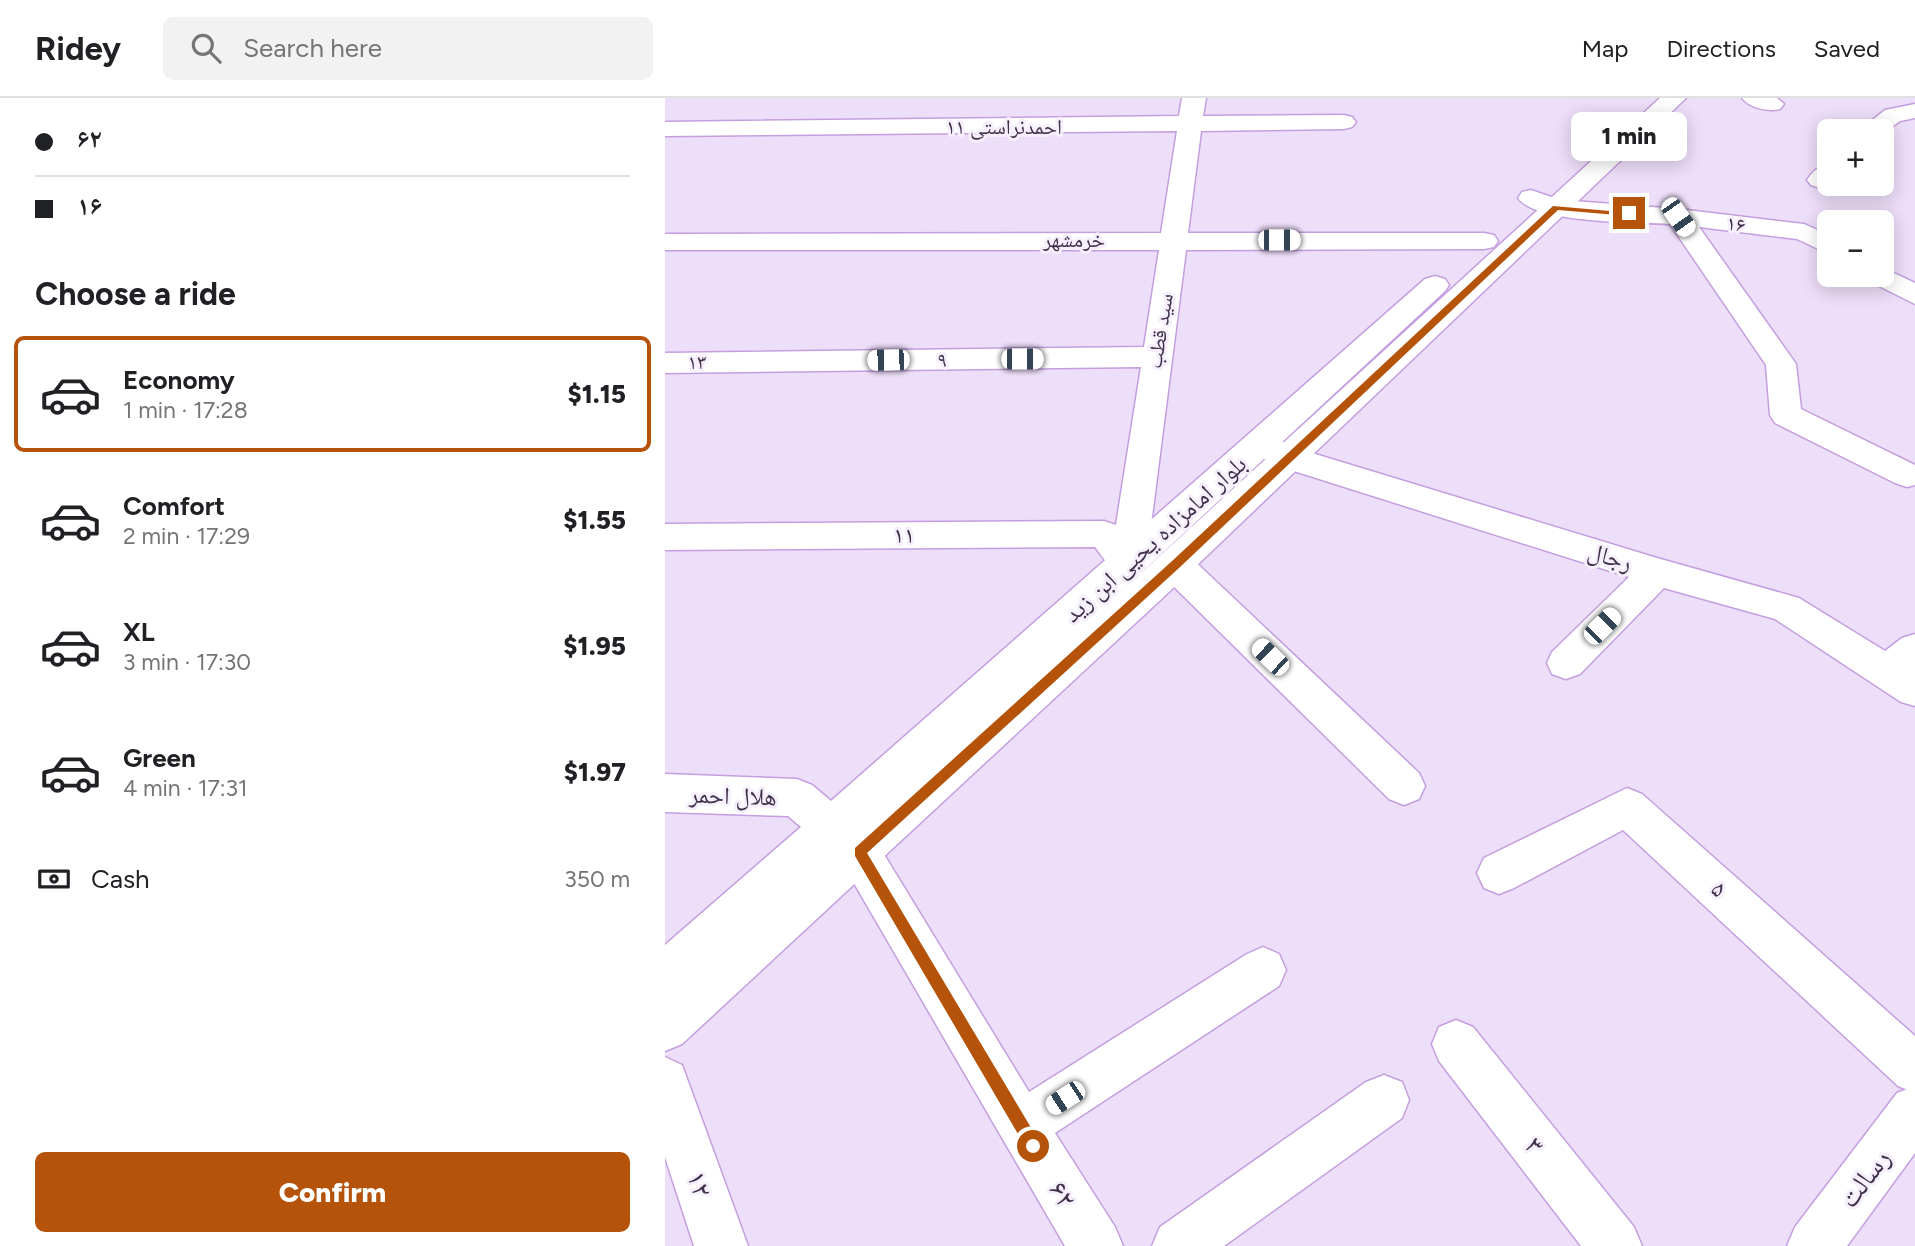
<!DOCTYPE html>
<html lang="en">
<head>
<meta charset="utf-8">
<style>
  :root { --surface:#fff; --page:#f2f2f2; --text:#202124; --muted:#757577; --line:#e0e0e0; --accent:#b45309 }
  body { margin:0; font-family:Figtree,"Noto Naskh Arabic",sans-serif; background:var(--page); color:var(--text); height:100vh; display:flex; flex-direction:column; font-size:26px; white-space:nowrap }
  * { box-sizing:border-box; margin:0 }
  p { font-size:23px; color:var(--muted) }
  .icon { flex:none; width:38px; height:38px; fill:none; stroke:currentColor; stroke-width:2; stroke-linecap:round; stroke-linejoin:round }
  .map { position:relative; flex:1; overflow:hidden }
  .panel { display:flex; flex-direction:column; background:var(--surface); width:665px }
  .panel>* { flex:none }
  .banner { display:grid; align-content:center; height:154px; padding:0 35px; background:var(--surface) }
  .buttons { position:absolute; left:1152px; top:21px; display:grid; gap:14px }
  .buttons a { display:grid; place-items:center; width:77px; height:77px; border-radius:10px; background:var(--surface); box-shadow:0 4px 18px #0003; font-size:35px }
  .end { position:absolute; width:32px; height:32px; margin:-16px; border:9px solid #b45309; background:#fff; box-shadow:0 0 0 4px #fff }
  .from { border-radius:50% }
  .bubble { position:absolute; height:49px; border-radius:10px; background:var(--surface); box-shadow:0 4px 18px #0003; font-size:23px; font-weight:800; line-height:49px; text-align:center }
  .car { position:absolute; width:21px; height:42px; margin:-21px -10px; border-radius:9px; box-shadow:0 0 5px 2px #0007; background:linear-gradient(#fff 24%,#345 0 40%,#fff 0 76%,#345 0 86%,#fff 0) }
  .banner b { display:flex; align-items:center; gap:24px; height:66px; font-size:26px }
  .banner b+b { border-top:2px solid var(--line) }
  .banner i { width:18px; height:18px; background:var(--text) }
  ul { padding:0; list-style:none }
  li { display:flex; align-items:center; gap:21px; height:116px; margin:0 14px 10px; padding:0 21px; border:4px solid transparent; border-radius:10px }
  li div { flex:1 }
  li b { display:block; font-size:26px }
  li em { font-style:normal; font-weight:800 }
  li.active { border-color:var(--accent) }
  li>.icon { width:63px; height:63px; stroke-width:1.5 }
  h2 { padding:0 35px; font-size:32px; line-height:84px }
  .pay { display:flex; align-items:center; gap:18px; height:77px; padding:0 35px; font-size:26px }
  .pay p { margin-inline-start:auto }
  .action { display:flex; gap:14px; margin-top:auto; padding:14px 35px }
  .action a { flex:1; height:80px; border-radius:10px; background:var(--accent); color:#fff; font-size:28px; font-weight:800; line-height:80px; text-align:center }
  header { display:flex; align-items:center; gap:42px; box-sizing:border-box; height:98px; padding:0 35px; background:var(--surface); border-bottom:2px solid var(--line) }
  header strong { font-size:33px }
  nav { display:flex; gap:38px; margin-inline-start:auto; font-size:24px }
  .search { width:490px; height:63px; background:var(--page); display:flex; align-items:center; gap:18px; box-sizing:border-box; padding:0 24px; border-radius:10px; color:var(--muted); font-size:26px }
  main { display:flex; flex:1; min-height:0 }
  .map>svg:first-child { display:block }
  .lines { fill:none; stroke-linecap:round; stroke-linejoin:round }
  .street-casing { stroke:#c49fdf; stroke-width:3 }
  .secondary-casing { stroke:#c49fdf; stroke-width:3 }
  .street { fill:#fff; fill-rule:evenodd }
  .secondary { fill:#fff; fill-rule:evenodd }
  .route { fill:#b45309 }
  .labels { text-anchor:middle; stroke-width:6; stroke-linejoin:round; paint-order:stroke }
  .far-street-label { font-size:21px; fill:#40314b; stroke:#f6effc }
  .street-label { font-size:24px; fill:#40314b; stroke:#f6effc }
  .near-street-label { font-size:28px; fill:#40314b; stroke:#f6effc }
</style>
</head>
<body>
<header>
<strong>Ridey</strong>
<div class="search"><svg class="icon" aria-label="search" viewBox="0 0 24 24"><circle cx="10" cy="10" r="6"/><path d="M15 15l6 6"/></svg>Search here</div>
<nav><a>Map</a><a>Directions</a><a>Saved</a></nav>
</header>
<main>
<section class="panel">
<div class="banner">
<b><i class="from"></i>۶۲</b>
<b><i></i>۱۶</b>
</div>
<h2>Choose a ride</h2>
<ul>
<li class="active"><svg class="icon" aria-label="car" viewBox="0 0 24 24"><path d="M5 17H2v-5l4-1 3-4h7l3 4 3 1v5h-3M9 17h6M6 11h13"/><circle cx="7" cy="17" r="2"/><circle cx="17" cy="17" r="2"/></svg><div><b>Economy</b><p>1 min · 17:28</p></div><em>$1.15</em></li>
<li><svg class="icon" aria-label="car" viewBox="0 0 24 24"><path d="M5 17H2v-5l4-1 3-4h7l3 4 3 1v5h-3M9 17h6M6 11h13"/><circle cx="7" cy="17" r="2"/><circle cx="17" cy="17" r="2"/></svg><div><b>Comfort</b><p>2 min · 17:29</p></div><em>$1.55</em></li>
<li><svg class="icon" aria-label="car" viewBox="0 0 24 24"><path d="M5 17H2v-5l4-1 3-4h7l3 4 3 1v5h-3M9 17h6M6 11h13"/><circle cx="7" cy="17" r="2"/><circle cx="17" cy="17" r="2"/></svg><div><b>XL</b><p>3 min · 17:30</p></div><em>$1.95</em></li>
<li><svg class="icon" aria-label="car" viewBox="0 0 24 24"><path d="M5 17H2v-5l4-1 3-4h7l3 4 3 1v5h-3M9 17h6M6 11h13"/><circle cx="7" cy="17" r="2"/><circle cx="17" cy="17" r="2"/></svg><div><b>Green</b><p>4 min · 17:31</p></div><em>$1.97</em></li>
</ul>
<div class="pay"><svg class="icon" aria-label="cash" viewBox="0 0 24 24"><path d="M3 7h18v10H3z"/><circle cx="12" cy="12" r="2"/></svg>Cash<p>350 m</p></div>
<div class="action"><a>Confirm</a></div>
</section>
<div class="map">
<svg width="1250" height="1148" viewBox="0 0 1250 1148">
  <rect width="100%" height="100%" fill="#eddef9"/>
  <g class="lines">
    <defs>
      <path id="street" d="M517,0H541L538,18L679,17L687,19L691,24L687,29L679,31L536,33L523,135H819L829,137L833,143L829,149L819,151L521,152L481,466L476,476C451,483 444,467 430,449L0,452V426L439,423L451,427L476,269L0,275V255L479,249L494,152H0V136L496,135L512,33L0,38V24L514,18Z
        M1077,0H1112L1119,6L1115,11C1104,14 1084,10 1077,0Z
        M1250,6V20L1235,23L1216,37V33H1194L1220,12Z
        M1164,65L1166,86L1155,90L1146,87L1142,82C1148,73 1154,68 1164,65Z
        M866,92L895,102L1013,111L1139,126L1164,137V156L1132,141L1034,129L1131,266L1136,311L1250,367V387L1242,389L1230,385L1110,325L1105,317L1101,267L1005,126C973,124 871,126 853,100L857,94Z
        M1216,169L1250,185V206L1204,183L1200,177H1216Z
        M597,335L637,352L992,460L1134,500L1220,553L1237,540L1250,536V608L1236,604L1110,521L999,490L915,576L901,581L887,576L882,565L887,554L964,479L613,368L586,354L581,346L586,338Z
        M510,453L523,457L754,675L760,688L754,701L739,707L724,701L497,477L492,467L497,457Z
        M962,690L977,696L1250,938V995L1233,988L958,732L849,790L834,796L819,790L812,775L819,760Z
        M194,734L209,740L364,994L582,856L598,849L614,856L621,872L614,888L390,1035L450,1129L458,1148H400L179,768L172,754L179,740Z
        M791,922L808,929L969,1129L977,1148H916L774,963L767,946L774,929Z
        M0,959L17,967L83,1148H29L0,1059Z
        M719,977L737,984L744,1002L737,1020L559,1148H487L495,1129L701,984Z"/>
      <path id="secondary" d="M995,0H1021L504,494L17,946L0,953V847L136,729L123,718L0,714V676L132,681L147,687L166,703L760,181L770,178L780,181L784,187L780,193L450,499Z
        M1250,988V1055L1182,1148H1122L1130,1129L1232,995Z"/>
    </defs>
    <use href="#street" class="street-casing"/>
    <use href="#secondary" class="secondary-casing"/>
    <use href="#street" class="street"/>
    <use href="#secondary" class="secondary"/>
  </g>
  <path class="route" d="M888,108L968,115L964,118L893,112L514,470L202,755L374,1043V1053H363L190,758V750L506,464Z"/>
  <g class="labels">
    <g class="far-street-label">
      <text x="339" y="36">۱۱ احمدنراستی</text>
      <text transform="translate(1071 126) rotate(7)" y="7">۱۶</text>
      <text x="409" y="149">خرمشهر</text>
      <text transform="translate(495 233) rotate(-81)" y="7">سید قطب</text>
      <text transform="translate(277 262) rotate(-1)" y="7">۹</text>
      <text transform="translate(32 264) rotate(-1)" y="7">۱۳</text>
    </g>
    <g class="street-label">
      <text x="239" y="445">۱۱</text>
      <text transform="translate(490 441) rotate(-42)" y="8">بلوار امامزاده یحیی ابن زید</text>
      <text transform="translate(945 459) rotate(17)" y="8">رجال</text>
      <text transform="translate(68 698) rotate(2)" y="8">هلال احمر</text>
      <text transform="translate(1054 791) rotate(43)" y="8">۵</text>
    </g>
    <g class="near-street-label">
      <text transform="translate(870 1047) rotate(52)" y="10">۳</text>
      <text transform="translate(1199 1080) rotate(-53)" y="10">رسالت</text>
      <text transform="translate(35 1086) rotate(71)" y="10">۱۲</text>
      <text transform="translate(398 1096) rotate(58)" y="10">۶۲</text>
    </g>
  </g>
</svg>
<div class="buttons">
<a>+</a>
<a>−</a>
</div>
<i class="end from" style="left:368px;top:1048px"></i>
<i class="end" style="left:964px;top:115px"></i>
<div class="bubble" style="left:906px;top:14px;width:116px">1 min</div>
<i class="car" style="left:1013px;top:119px;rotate:145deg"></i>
<i class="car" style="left:614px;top:142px;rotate:90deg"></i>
<i class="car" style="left:357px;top:261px;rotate:90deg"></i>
<i class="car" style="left:223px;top:262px;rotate:269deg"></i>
<i class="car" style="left:937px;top:528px;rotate:45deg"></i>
<i class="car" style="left:605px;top:559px;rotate:314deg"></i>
<i class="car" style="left:400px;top:1000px;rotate:237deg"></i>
</div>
</main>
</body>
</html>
